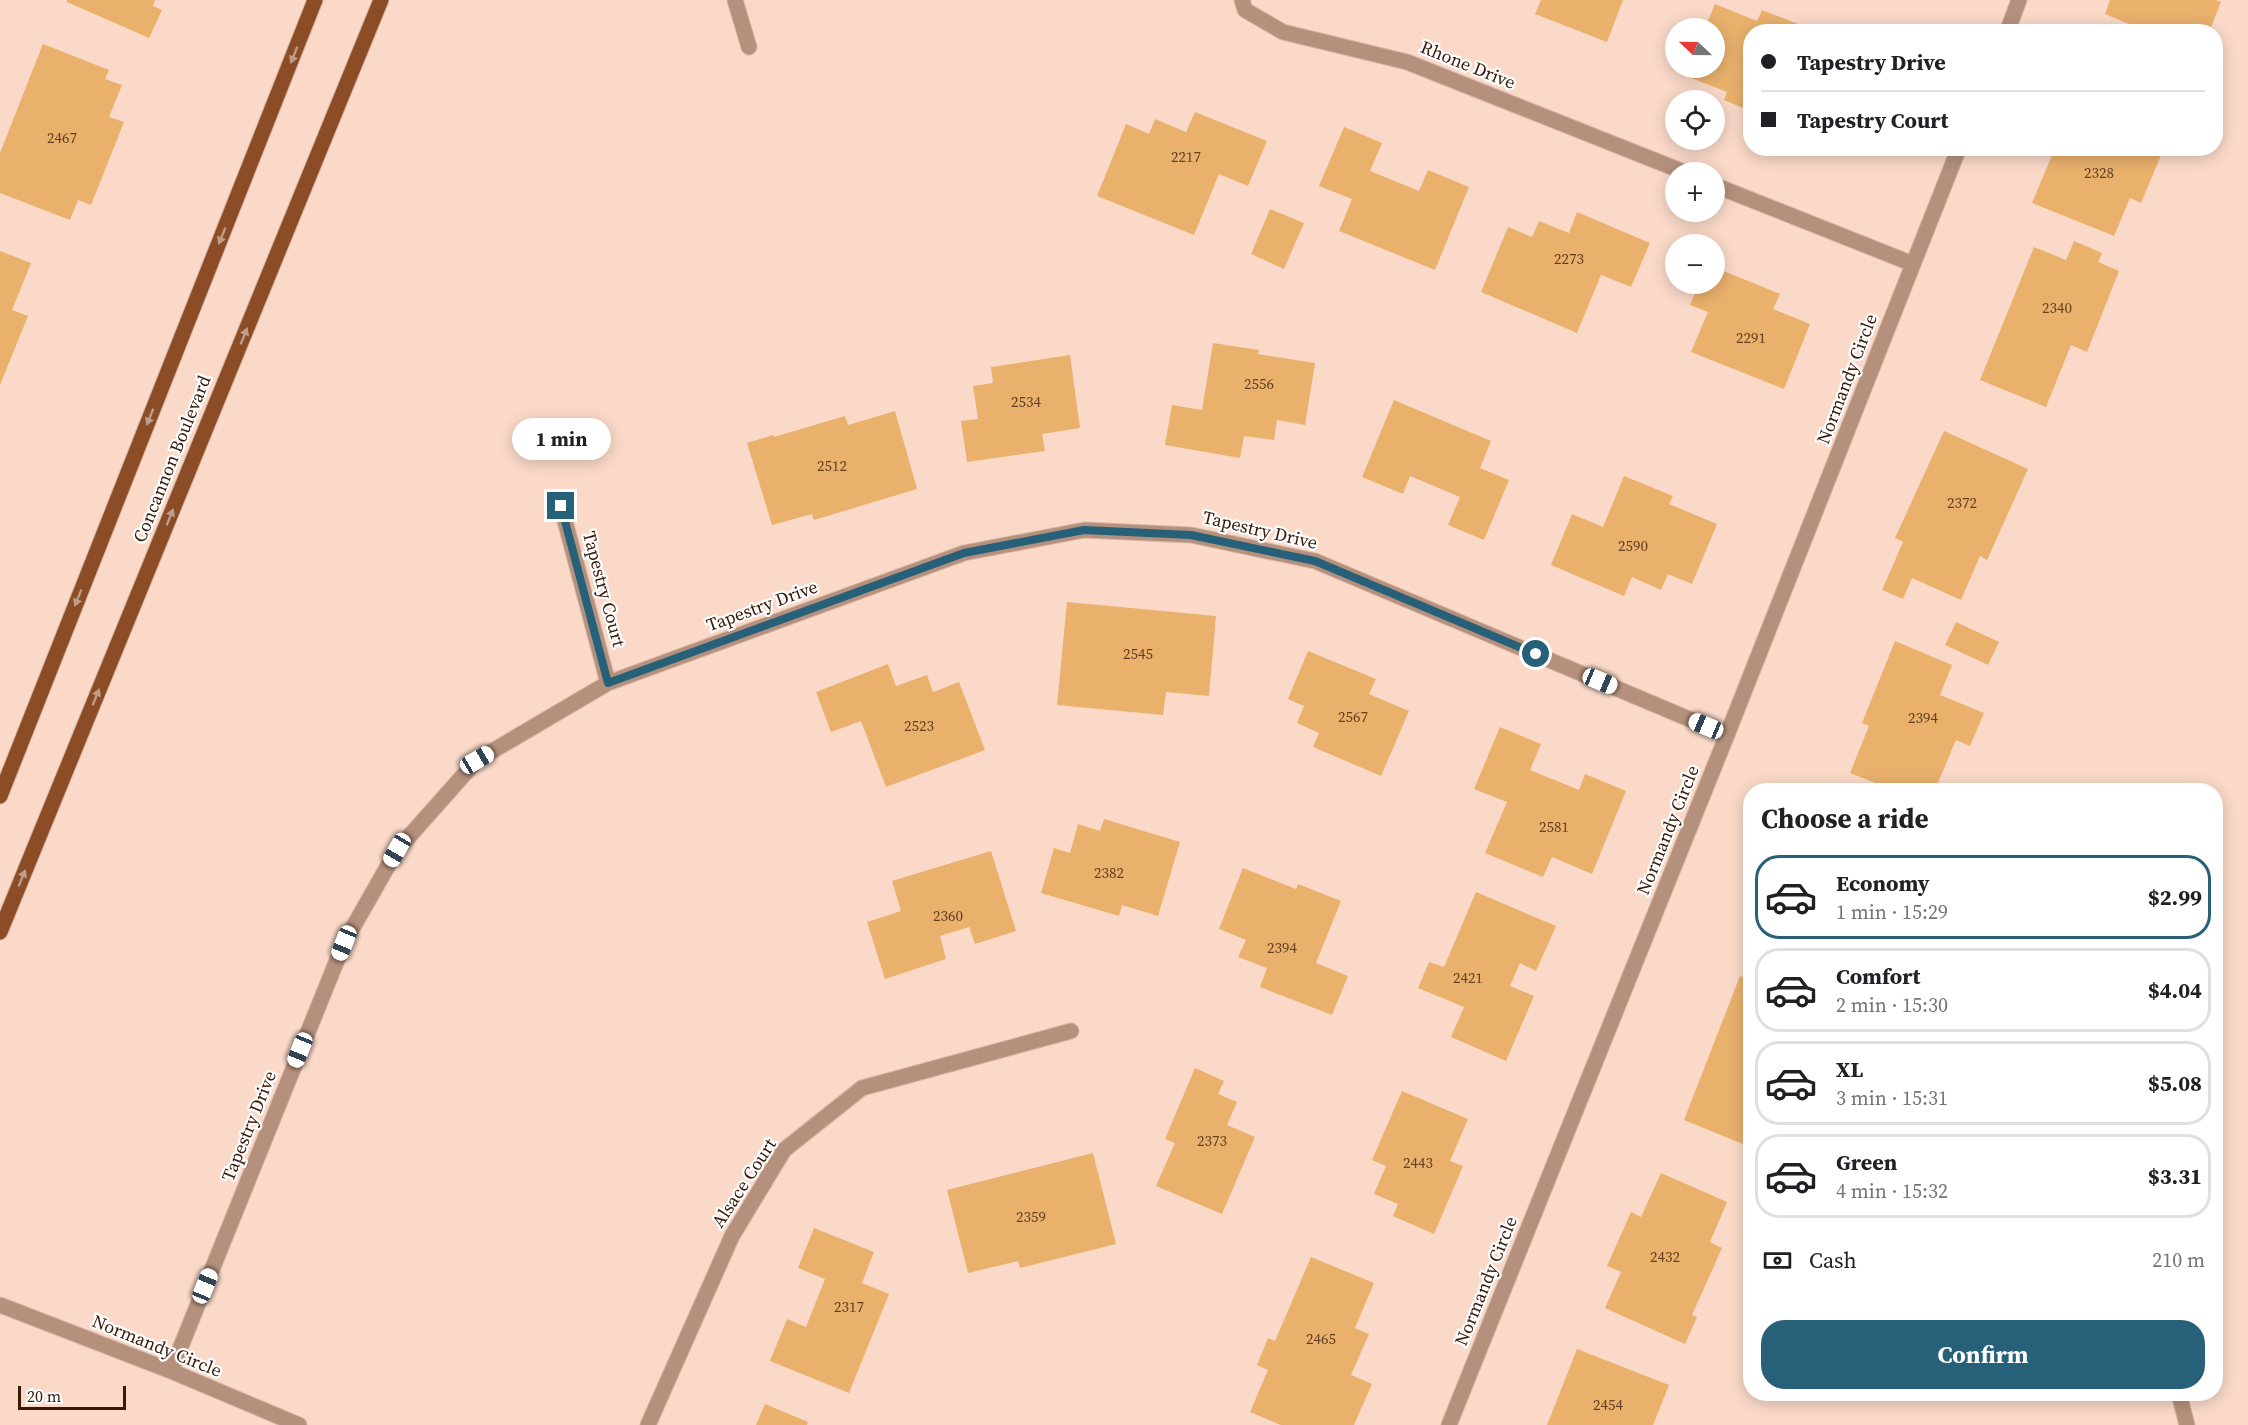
<!DOCTYPE html>
<html lang="en">
<head>
<meta charset="utf-8">
<style>
  :root { --surface:#fff; --page:#f6f6f6; --text:#202124; --muted:#757577; --line:#e0e0e0; --accent:#266079 }
  body { margin:0; font-family:"Source Serif 4",serif; background:var(--page); color:var(--text); height:100vh; display:flex; flex-direction:column; font-size:22px; white-space:nowrap }
  * { box-sizing:border-box; margin:0 }
  p { font-size:20px; color:var(--muted) }
  .icon { flex:none; width:33px; height:33px; fill:none; stroke:currentColor; stroke-width:2; stroke-linecap:round; stroke-linejoin:round }
  .map { position:relative; flex:1; overflow:hidden }
  .drawer { position:absolute; left:1743px; top:783px; width:480px; height:618px; display:flex; flex-direction:column; background:var(--surface); border-radius:24px; box-shadow:0 3px 15px #0003 }
  .drawer>* { flex:none }
  .top-card { position:absolute; left:1743px; top:24px; width:480px; height:132px; border-radius:24px; box-shadow:0 3px 15px #0003; display:grid; align-content:center; height:132px; padding:0 18px; background:var(--surface) }
  .needle { width:39px; rotate:292deg }
  .fabs { position:absolute; left:1665px; top:18px; display:grid; gap:12px }
  .fabs a { display:grid; place-items:center; width:60px; height:60px; border-radius:50%; background:var(--surface); box-shadow:0 3px 15px #0003; font-size:30px }
  .scale { position:absolute; left:18px; bottom:15px; width:108px; box-sizing:border-box; padding-left:6px; border:3px solid #371908; border-top:0; font-size:16px; line-height:21px; white-space:nowrap; color:#371908; -webkit-text-stroke:4px #fff; paint-order:stroke }
  .end { position:absolute; width:27px; height:27px; margin:-14px; border:8px solid #266079; background:#fff; box-shadow:0 0 0 3px #fff }
  .from { border-radius:50% }
  .bubble { position:absolute; height:42px; border-radius:21px; background:var(--surface); box-shadow:0 3px 15px #0003; font-size:20px; font-weight:700; line-height:42px; text-align:center }
  .car { position:absolute; width:18px; height:36px; margin:-18px -9px; border-radius:8px; box-shadow:0 0 4px 2px #0007; background:linear-gradient(#fff 24%,#345 0 40%,#fff 0 76%,#345 0 86%,#fff 0) }
  .top-card b { display:flex; align-items:center; gap:21px; height:57px; font-size:22px }
  .top-card b+b { border-top:2px solid var(--line) }
  .top-card i { width:15px; height:15px; background:var(--text) }
  ul { padding:0; list-style:none }
  li { display:flex; align-items:center; gap:18px; height:84px; margin:0 12px 9px; padding:0 6px; border:3px solid var(--line); border-radius:24px }
  li div { flex:1 }
  li b { display:block; font-size:22px }
  li em { font-style:normal; font-weight:700 }
  li.selected { border-color:var(--accent) }
  li>.icon { width:54px; height:54px; stroke-width:1.5 }
  h2 { padding:0 18px; font-size:27px; line-height:72px }
  .pay { display:flex; align-items:center; gap:15px; height:66px; padding:0 18px; font-size:22px }
  .pay p { margin-inline-start:auto }
  .button { display:flex; gap:12px; margin-top:auto; padding:12px 18px }
  .button a { flex:1; height:69px; border-radius:24px; background:var(--accent); color:#fff; font-size:24px; font-weight:700; line-height:69px; text-align:center }
  .map>svg:first-child { display:block }
  .building { fill:#eab16d }
  .lines { fill:none; stroke-linecap:round; stroke-linejoin:round }
  .minor-casing { stroke:#d7b6a5; stroke-width:17 }
  .major-casing { stroke:#d7b6a5; stroke-width:17 }
  .minor { stroke:#b5917d; stroke-width:15 }
  .major { stroke:#8b4c26; stroke-width:15 }
  .oneway { fill:#bf9d88 }
  .route { stroke:#266079; stroke-width:8 }
  .labels { text-anchor:middle; stroke-width:4.5; stroke-linejoin:round; paint-order:stroke }
  .number-label { font-size:15px; fill:#643f21 }
  .street-label { font-size:18px; fill:#371908; stroke:#fff }
</style>
</head>
<body>
<div class="map">
<svg width="2248" height="1425" viewBox="0 0 2248 1425">
  <rect width="100%" height="100%" fill="#fad9c8"/>
  <path class="building" d="M67,0H155L153,6L162,10L149,38L67,2Z
    M1541,0H1623L1607,42L1535,14Z
    M2110,0H2216L2221,2L2209,32H2148L2105,14Z
    M1715,4L1757,21L1762,10L1816,31L1750,32V111L1724,100L1727,92L1686,76L1690,68H1714V28H1705Z
    M43,44L109,70L105,79L122,85L109,117L124,122L91,205L78,200L70,220L0,193V153Z
    M1195,112L1267,141L1248,186L1219,174L1194,235L1097,196L1126,124L1149,134L1155,119L1186,132Z
    M1344,127L1382,143L1370,171L1419,191L1428,170L1469,187L1435,270L1339,231L1352,199L1319,186Z
    M2055,148H2164L2141,203L2130,198L2114,236L2032,203Z
    M1270,209L1304,223L1284,269L1251,254Z
    M1577,212L1650,243L1631,287L1601,275L1577,333L1481,292L1508,227L1532,237L1539,221L1569,233Z
    M2074,241L2102,253L2098,262L2119,271L2087,352L2071,345L2046,407L1980,380L2034,247L2066,260Z
    M0,251L31,263L12,310L28,316L0,385Z
    M1714,267L1780,294L1773,309L1810,324L1784,389L1691,352L1708,312L1690,305L1699,284H1714Z
    M1213,343L1259,350L1258,354L1315,363L1305,425L1277,420L1274,440L1244,436L1240,458L1165,445L1172,405L1202,410Z
    M1070,355L1080,428L1042,434L1045,451L967,462L961,421L978,419L973,386L993,383L991,367Z
    M1394,400L1491,441L1480,468L1509,480L1484,540L1448,525L1460,497L1410,476L1403,494L1362,477Z
    M895,411L917,489L814,520L812,514L772,525L747,443L773,435L774,437L845,416L848,425Z
    M1944,431L2028,469L1987,560L1980,556L1961,600L1912,578L1903,599L1882,590L1903,542L1895,538Z
    M1624,476L1673,496L1669,504L1717,524L1692,584L1668,574L1661,590L1632,577L1624,596L1551,565L1572,514L1603,527Z
    M1067,602L1216,616L1209,696L1166,692L1163,715L1057,705Z
    M1956,622L1999,642L1988,665L1945,645Z
    M1895,641L1952,665L1940,695L1984,713L1970,746L1956,740L1935,790H1893L1850,773L1869,726L1862,723Z
    M1308,651L1376,679L1369,694L1409,711L1381,776L1313,747L1319,733L1297,723L1304,706L1288,699Z
    M888,664L896,686L927,675L933,692L959,682L985,750L886,787L861,721L831,732L816,692Z
    M1500,727L1541,744L1530,770L1579,790L1585,774L1626,791L1592,874L1552,857L1543,877L1485,853L1507,802L1474,789Z
    M1104,819L1180,842L1158,916L1122,905L1119,916L1041,893L1054,848L1070,853L1078,824L1100,831Z
    M991,851L1016,931L975,944L969,927L940,936L946,959L885,979L867,922L901,911L892,881Z
    M1243,868L1296,889L1298,884L1341,901L1316,963L1348,976L1332,1015L1260,987L1267,968L1238,957L1246,940L1219,929Z
    M1476,892L1556,926L1536,971L1520,963L1510,986L1534,996L1506,1061L1451,1037L1464,1007L1418,988L1429,962L1444,967Z
    M1740,976L1750,980V1147L1684,1120Z
    M1195,1068L1224,1081L1218,1094L1237,1102L1227,1125L1255,1137L1222,1214L1156,1186L1175,1143L1165,1139Z
    M1402,1091L1468,1119L1450,1161L1463,1166L1434,1234L1393,1216L1398,1204L1374,1194L1386,1166L1372,1160Z
    M1093,1153L1116,1244L1020,1268L1018,1261L968,1273L947,1190Z
    M1661,1173L1727,1202L1710,1242L1722,1248L1692,1315L1697,1317L1685,1344L1605,1308L1621,1272L1607,1266L1631,1212L1641,1217Z
    M814,1228L874,1252L862,1283L889,1294L849,1393L770,1361L787,1319L806,1327L825,1279L798,1268Z
    M1311,1257L1374,1283L1355,1328L1369,1334L1351,1375L1372,1384L1354,1425H1281L1250,1412L1268,1370L1257,1365L1268,1338L1275,1341Z
    M1577,1349L1669,1385L1653,1425H1547Z
    M765,1404L808,1422L807,1425H756Z"/>
  <g class="lines">
    <defs>
      <path id="minor" d="M735,0L749,47
        M1242,0L1245,10L1283,32L1407,62L1684,172
        M2007,32L2019,0
        M1714,185L1913,264
        M561,506L608,683
        M0,1305L171,1371L299,1425
        M171,1371L344,943L397,850L477,760L608,683L964,553L1084,530L1191,535L1315,561L1727,735
        M2179,1394L2187,1425
        M648,1425L732,1236L784,1150L862,1088L1071,1031
        M1449,1425L1727,735L1959,148"/>
      <path id="major" d="M0,796L315,0
        M0,932L381,0"/>
    </defs>
    <use href="#minor" class="minor-casing"/>
    <use href="#major" class="major-casing"/>
    <use href="#minor" class="minor"/>
    <use href="#major" class="major"/>
  </g>
  <defs><path id="oneway-solid" d="M-6-.8H1V-3.2L6.5 0L1 3.2V.8H-6Z" transform="scale(1.5)"/></defs>
  <g class="oneway">
    <use href="#oneway-solid" transform="translate(294 55) rotate(112)"/>
    <use href="#oneway-solid" transform="translate(222 236) rotate(112)"/>
    <use href="#oneway-solid" transform="translate(244 336) rotate(-68)"/>
    <use href="#oneway-solid" transform="translate(150 417) rotate(112)"/>
    <use href="#oneway-solid" transform="translate(170 517) rotate(-68)"/>
    <use href="#oneway-solid" transform="translate(78 598) rotate(112)"/>
    <use href="#oneway-solid" transform="translate(96 697) rotate(-68)"/>
    <use href="#oneway-solid" transform="translate(22 878) rotate(-68)"/>
  </g>
  <g class="lines">
    <path class="route" d="M561,506L608,683L964,553L1084,530L1191,535L1315,561L1536,654"/>
  </g>
  <g class="labels">
    <g class="number-label">
      <text x="62" y="143">2467</text>
      <text x="1186" y="162">2217</text>
      <text x="2099" y="178">2328</text>
      <text x="1569" y="264">2273</text>
      <text x="2057" y="313">2340</text>
      <text x="1751" y="343">2291</text>
      <text x="1259" y="389">2556</text>
      <text x="1026" y="407">2534</text>
      <text x="832" y="471">2512</text>
      <text x="1962" y="508">2372</text>
      <text x="1633" y="551">2590</text>
      <text x="1138" y="659">2545</text>
      <text x="1353" y="722">2567</text>
      <text x="1923" y="723">2394</text>
      <text x="919" y="731">2523</text>
      <text x="1554" y="832">2581</text>
      <text x="1109" y="878">2382</text>
      <text x="948" y="921">2360</text>
      <text x="1282" y="953">2394</text>
      <text x="1468" y="983">2421</text>
      <text x="1212" y="1146">2373</text>
      <text x="1418" y="1168">2443</text>
      <text x="1031" y="1222">2359</text>
      <text x="1665" y="1262">2432</text>
      <text x="849" y="1312">2317</text>
      <text x="1321" y="1344">2465</text>
      <text x="1608" y="1410">2454</text>
    </g>
    <g class="street-label">
      <text transform="translate(1468 65) rotate(22)" y="6">Rhone Drive</text>
      <text transform="translate(1847 379) rotate(-69)" y="6">Normandy Circle</text>
      <text transform="translate(172 459) rotate(-68)" y="6">Concannon Boulevard</text>
      <text transform="translate(1260 530) rotate(13)" y="6">Tapestry Drive</text>
      <text transform="translate(604 589) rotate(75)" y="6">Tapestry Court</text>
      <text transform="translate(762 606) rotate(-20)" y="6">Tapestry Drive</text>
      <text transform="translate(1668 830) rotate(-68)" y="6">Normandy Circle</text>
      <text transform="translate(249 1126) rotate(-68)" y="6">Tapestry Drive</text>
      <text transform="translate(744 1183) rotate(-57)" y="6">Alsace Court</text>
      <text transform="translate(1486 1281) rotate(-68)" y="6">Normandy Circle</text>
      <text transform="translate(157 1346) rotate(22)" y="6">Normandy Circle</text>
    </g>
  </g>
</svg>
<div class="fabs">
<a><svg class="needle" viewBox="-14 -14 28 28"><path d="M0-13l5 13h-10z" fill="#e53935"/><path d="M0 13l5-13h-10z" fill="#757577"/></svg></a>
<a><svg class="icon" aria-label="locate" viewBox="0 0 24 24"><circle cx="12" cy="12" r="6"/><path d="M12 2v4M12 18v4M2 12h4M18 12h4"/></svg></a>
<a>+</a>
<a>−</a>
</div>
<div class="scale">20 m</div>
<i class="end from" style="left:1536px;top:654px"></i>
<i class="end" style="left:561px;top:506px"></i>
<div class="bubble" style="left:512px;top:418px;width:99px">1 min</div>
<i class="car" style="left:1600px;top:681px;rotate:113deg"></i>
<i class="car" style="left:1706px;top:726px;rotate:293deg"></i>
<i class="car" style="left:477px;top:760px;rotate:60deg"></i>
<i class="car" style="left:397px;top:850px;rotate:210deg"></i>
<i class="car" style="left:344px;top:943px;rotate:202deg"></i>
<i class="car" style="left:300px;top:1050px;rotate:202deg"></i>
<i class="car" style="left:205px;top:1286px;rotate:22deg"></i>
<div class="top-card">
<b><i class="from"></i>Tapestry Drive</b>
<b><i></i>Tapestry Court</b>
</div>
<section class="drawer">
<h2>Choose a ride</h2>
<ul>
<li class="selected"><svg class="icon" aria-label="car" viewBox="0 0 24 24"><path d="M5 17H2v-5l4-1 3-4h7l3 4 3 1v5h-3M9 17h6M6 11h13"/><circle cx="7" cy="17" r="2"/><circle cx="17" cy="17" r="2"/></svg><div><b>Economy</b><p>1 min · 15:29</p></div><em>$2.99</em></li>
<li><svg class="icon" aria-label="car" viewBox="0 0 24 24"><path d="M5 17H2v-5l4-1 3-4h7l3 4 3 1v5h-3M9 17h6M6 11h13"/><circle cx="7" cy="17" r="2"/><circle cx="17" cy="17" r="2"/></svg><div><b>Comfort</b><p>2 min · 15:30</p></div><em>$4.04</em></li>
<li><svg class="icon" aria-label="car" viewBox="0 0 24 24"><path d="M5 17H2v-5l4-1 3-4h7l3 4 3 1v5h-3M9 17h6M6 11h13"/><circle cx="7" cy="17" r="2"/><circle cx="17" cy="17" r="2"/></svg><div><b>XL</b><p>3 min · 15:31</p></div><em>$5.08</em></li>
<li><svg class="icon" aria-label="car" viewBox="0 0 24 24"><path d="M5 17H2v-5l4-1 3-4h7l3 4 3 1v5h-3M9 17h6M6 11h13"/><circle cx="7" cy="17" r="2"/><circle cx="17" cy="17" r="2"/></svg><div><b>Green</b><p>4 min · 15:32</p></div><em>$3.31</em></li>
</ul>
<div class="pay"><svg class="icon" aria-label="cash" viewBox="0 0 24 24"><path d="M3 7h18v10H3z"/><circle cx="12" cy="12" r="2"/></svg>Cash<p>210 m</p></div>
<div class="button"><a>Confirm</a></div>
</section>
</div>
</body>
</html>
